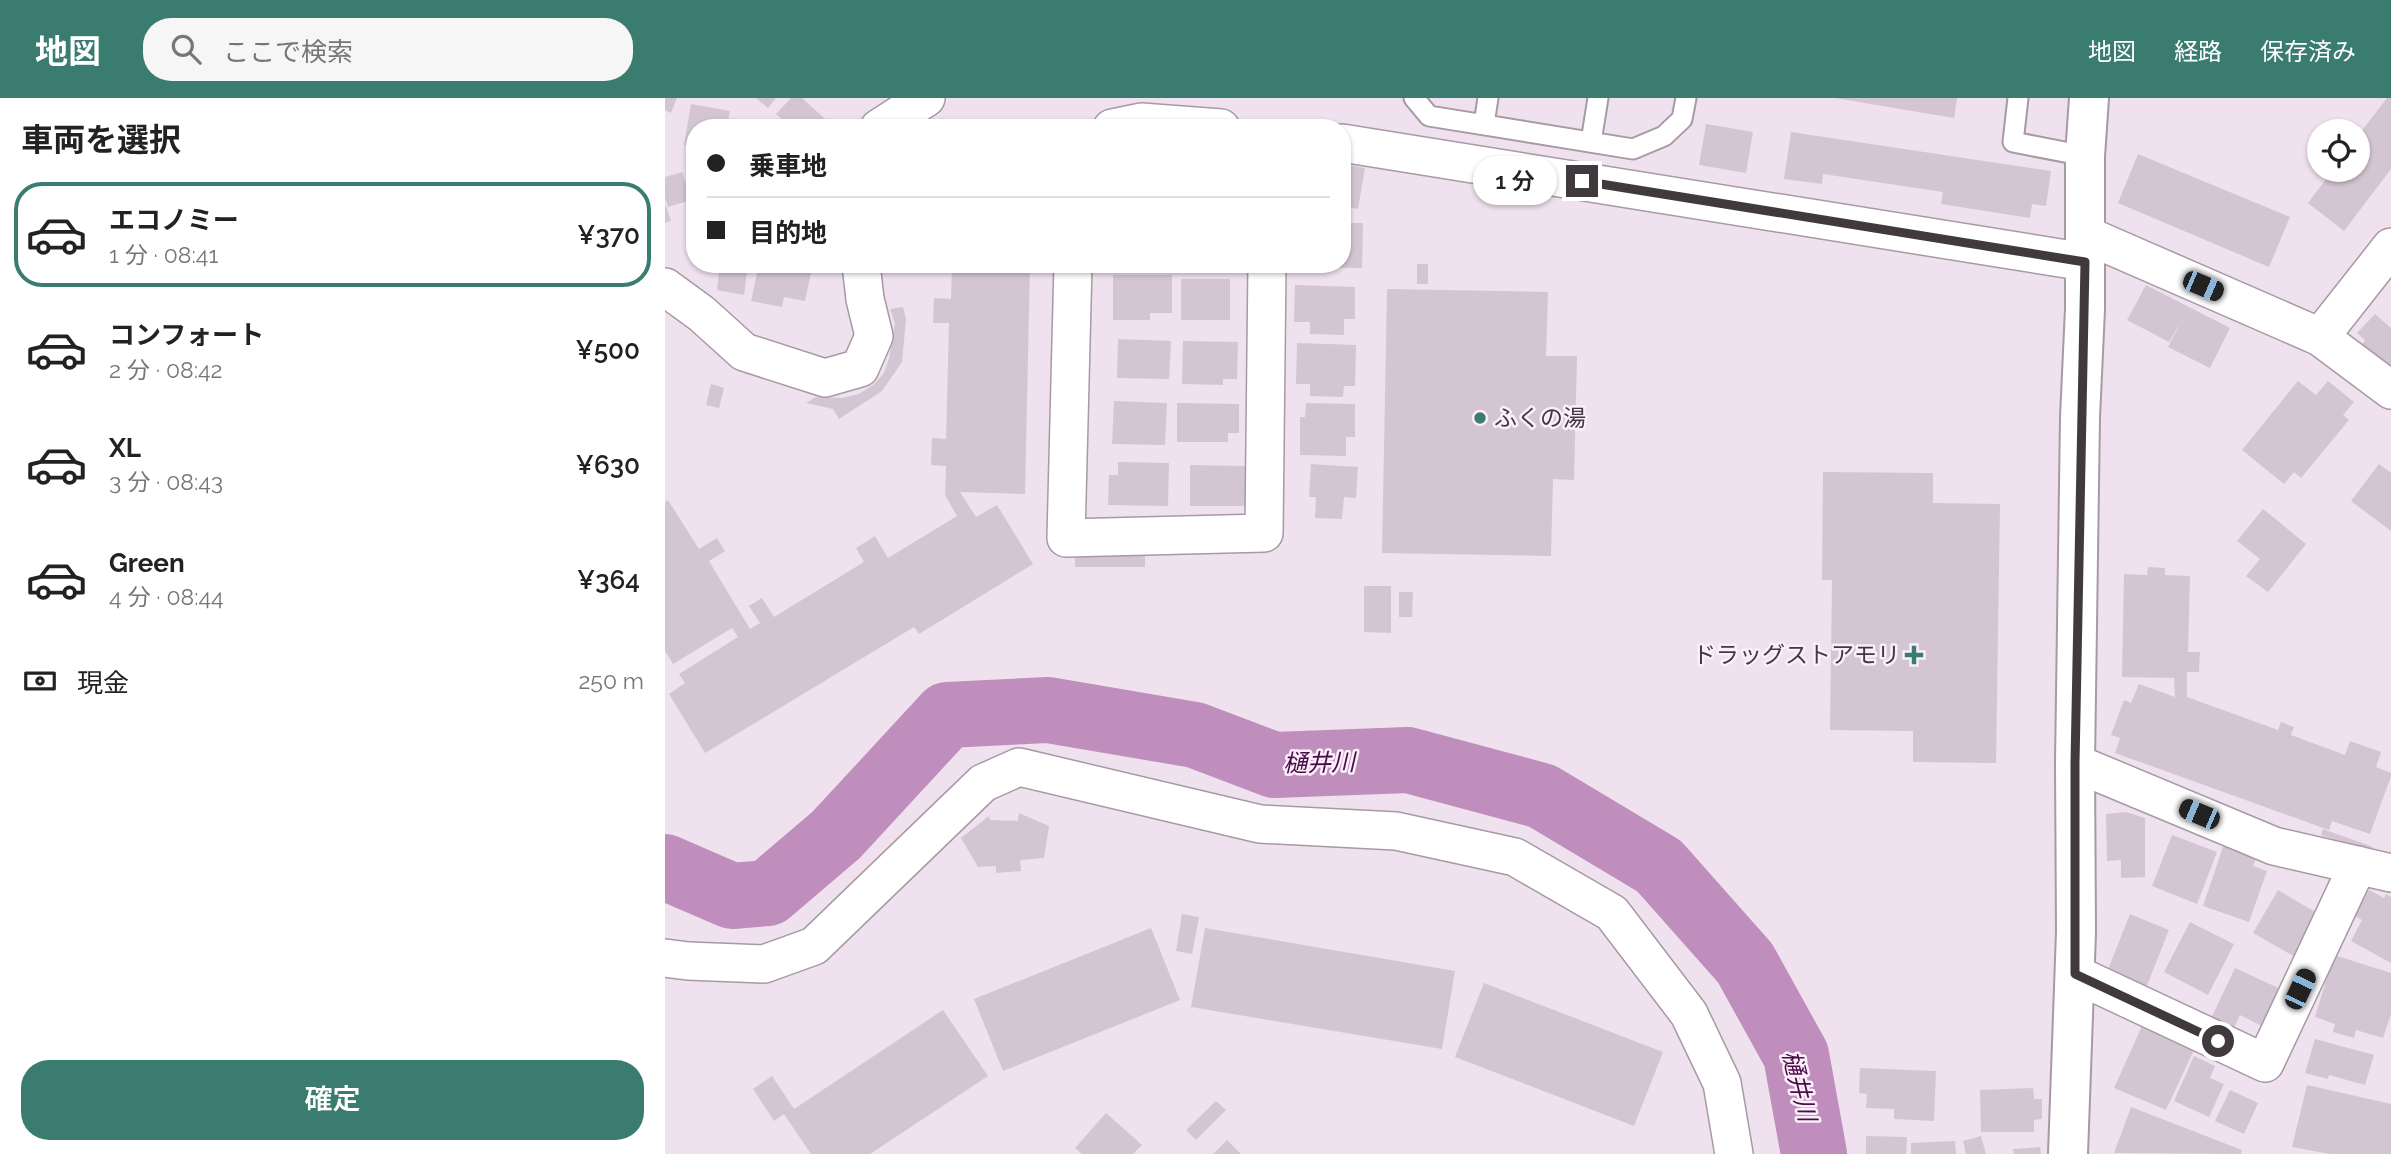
<!DOCTYPE html>
<html lang="ja">
<head>
<meta charset="utf-8">
<style>
  :root { --surface:#fff; --page:#f6f6f6; --text:#222; --muted:#767676; --line:#e0e0e0; --accent:#3a7d70 }
  body { margin:0; font-family:Raleway,"Noto Sans JP",sans-serif; background:var(--page); color:var(--text); height:100vh; display:flex; flex-direction:column; font-size:26px; white-space:nowrap }
  * { box-sizing:border-box; margin:0 }
  p { font-size:23px; color:var(--muted) }
  .icon { flex:none; width:38px; height:38px; fill:none; stroke:currentColor; stroke-width:2; stroke-linecap:round; stroke-linejoin:round }
  .map { position:relative; flex:1; overflow:hidden }
  .sheet { display:flex; flex-direction:column; background:var(--surface); width:665px }
  .sheet>* { flex:none }
  .banner { position:absolute; left:21px; top:21px; width:665px; height:154px; border-radius:28px; box-shadow:0 2px 5px #0004; display:grid; align-content:center; height:154px; padding:0 21px; background:var(--surface) }
  .tools { position:absolute; left:1642px; top:21px; display:grid; gap:14px }
  .tools a { display:grid; place-items:center; width:63px; height:63px; border-radius:50%; background:var(--surface); box-shadow:0 2px 5px #0004; font-size:35px }
  .end { position:absolute; width:32px; height:32px; margin:-16px; border:9px solid #403a3f; background:#fff; box-shadow:0 0 0 4px #fff }
  .from { border-radius:50% }
  .bubble { position:absolute; height:49px; border-radius:24px; background:var(--surface); box-shadow:0 2px 5px #0004; font-size:23px; font-weight:600; line-height:49px; text-align:center }
  .car { position:absolute; width:21px; height:42px; margin:-21px -10px; border-radius:9px; box-shadow:0 0 5px 2px #0007; background:linear-gradient(#222 24%,#8ab4d8 0 40%,#222 0 76%,#8ab4d8 0 86%,#222 0) }
  .banner b { display:flex; align-items:center; gap:24px; height:66px; font-size:26px }
  .banner b+b { border-top:2px solid var(--line) }
  .banner i { width:18px; height:18px; background:var(--text) }
  ul { padding:0; list-style:none }
  li { display:flex; align-items:center; gap:21px; height:105px; margin:0 14px 10px; padding:0 7px; border:4px solid transparent; border-radius:28px }
  li div { flex:1 }
  li b { display:block; font-size:26px }
  li em { font-style:normal; font-weight:600 }
  li.active { border-color:var(--accent) }
  li>.icon { width:63px; height:63px; stroke-width:1.5 }
  h2 { padding:0 21px; font-size:32px; line-height:84px }
  .pay { display:flex; align-items:center; gap:18px; height:77px; padding:0 21px; font-size:26px }
  .pay p { margin-inline-start:auto }
  .primary-button { display:flex; gap:14px; margin-top:auto; padding:14px 21px }
  .primary-button a { flex:1; height:80px; border-radius:28px; background:var(--accent); color:#fff; font-size:28px; font-weight:600; line-height:80px; text-align:center }
  header { display:flex; align-items:center; gap:42px; box-sizing:border-box; height:98px; padding:0 35px; background:var(--accent); color:#fff }
  header strong { font-size:33px }
  nav { display:flex; gap:38px; margin-inline-start:auto; font-size:24px }
  .search { width:490px; height:63px; background:var(--page); display:flex; align-items:center; gap:18px; box-sizing:border-box; padding:0 24px; border-radius:28px; color:var(--muted); font-size:26px }
  main { display:flex; flex:1; min-height:0 }
  .map>svg:first-child { display:block }
  .lines { fill:none; stroke-linecap:round; stroke-linejoin:round }
  .river { stroke:#bf8ebc; stroke-width:66 }
  .building { fill:#d4c5d2 }
  .service-casing { stroke:#a799a5; stroke-width:23 }
  .minor-casing { stroke:#a799a5; stroke-width:40 }
  .tertiary-casing { stroke:#a799a5; stroke-width:42 }
  .service { stroke:#fff; stroke-width:19 }
  .minor { stroke:#fff; stroke-width:37 }
  .tertiary { stroke:#fff; stroke-width:38 }
  .route { stroke:#403a3f; stroke-width:9 }
  .poi-dot { fill:#3a7d70; stroke:#fdeefb; stroke-width:2.5 }
  .labels { text-anchor:middle; stroke-width:5; stroke-linejoin:round; paint-order:stroke }
  .poi-label { font-size:23px; fill:#403a3f; stroke:#fdeefb; text-anchor:start }
  .water-label { font-size:24px; font-style:italic; fill:#480c47; stroke:#fdeefb }
</style>
</head>
<body>
<header>
<strong>地図</strong>
<div class="search"><svg class="icon" aria-label="search" viewBox="0 0 24 24"><circle cx="10" cy="10" r="6"/><path d="M15 15l6 6"/></svg>ここで検索</div>
<nav><a>地図</a><a>経路</a><a>保存済み</a></nav>
</header>
<main>
<section class="sheet">
<h2>車両を選択</h2>
<ul>
<li class="active"><svg class="icon" aria-label="car" viewBox="0 0 24 24"><path d="M5 17H2v-5l4-1 3-4h7l3 4 3 1v5h-3M9 17h6M6 11h13"/><circle cx="7" cy="17" r="2"/><circle cx="17" cy="17" r="2"/></svg><div><b>エコノミー</b><p>1 分 · 08:41</p></div><em>¥370</em></li>
<li><svg class="icon" aria-label="car" viewBox="0 0 24 24"><path d="M5 17H2v-5l4-1 3-4h7l3 4 3 1v5h-3M9 17h6M6 11h13"/><circle cx="7" cy="17" r="2"/><circle cx="17" cy="17" r="2"/></svg><div><b>コンフォート</b><p>2 分 · 08:42</p></div><em>¥500</em></li>
<li><svg class="icon" aria-label="car" viewBox="0 0 24 24"><path d="M5 17H2v-5l4-1 3-4h7l3 4 3 1v5h-3M9 17h6M6 11h13"/><circle cx="7" cy="17" r="2"/><circle cx="17" cy="17" r="2"/></svg><div><b>XL</b><p>3 分 · 08:43</p></div><em>¥630</em></li>
<li><svg class="icon" aria-label="car" viewBox="0 0 24 24"><path d="M5 17H2v-5l4-1 3-4h7l3 4 3 1v5h-3M9 17h6M6 11h13"/><circle cx="7" cy="17" r="2"/><circle cx="17" cy="17" r="2"/></svg><div><b>Green</b><p>4 分 · 08:44</p></div><em>¥364</em></li>
</ul>
<div class="pay"><svg class="icon" aria-label="cash" viewBox="0 0 24 24"><path d="M3 7h18v10H3z"/><circle cx="12" cy="12" r="2"/></svg>現金<p>250 m</p></div>
<div class="primary-button"><a>確定</a></div>
</section>
<div class="map">
<svg width="1726" height="1056" viewBox="0 0 1726 1056">
  <rect width="100%" height="100%" fill="#f0e1ee"/>
  <g class="lines">
    <path class="river" d="M0,769L67,798L103,795L171,737L282,617L383,612L530,637L609,667L743,662L877,698L994,768L1080,865L1131,957L1149,1056"/>
  </g>
  <path class="building" d="M0,0H12L6,15L0,12Z
    M91,0H111L103,10Z
    M126,0H137L170,30H113L119,23L111,16Z
    M1170,0H1292L1289,20Z
    M1722,0H1726V71L1679,133L1643,105L1668,72H1692V39Z
    M26,6L65,13L63,23L76,26V30H30V48L19,47Z
    M1041,26L1088,34L1081,75L1034,67Z
    M1126,34L1386,73L1381,108L1367,106L1365,120L1276,106L1278,94L1158,76L1157,86L1119,81Z
    M1473,56L1625,119L1604,169L1453,105Z
    M677,66L700,70L693,111L677,108Z
    M17,74L26,102L3,109L0,100V79Z
    M0,105L6,123L0,125Z
    M677,125H698L697,170L627,169V166H677Z
    M55,166H83L79,197L52,192Z
    M94,166H126L147,170L140,203L119,199L117,209L86,203Z
    M287,166H365L360,396L295,394L311,419L332,407L368,466L254,536L249,529L40,655L4,596L20,585L14,576L73,539L67,530L8,566L0,553V404L3,402L34,451L52,440L60,453L44,463L85,531L95,525L84,508L97,500L109,519L199,464L191,450L210,438L223,460L292,418L280,397L281,368L266,367L267,340L281,341L284,225H268L269,200L286,201Z
    M515,166H538V170H515Z
    M752,166H763V186H752Z
    M448,177H507V215H485V222H448Z
    M516,181H565V222H516Z
    M630,187L690,189V221H679V237L645,236V224H629Z
    M1481,187L1565,230L1545,270L1503,249L1516,223L1504,244L1462,222Z
    M722,191L883,194L881,258H912L909,382L888,381L886,458L717,455Z
    M238,209L241,221L237,264L217,293L174,321L168,311L141,305L151,299L177,300L194,296L208,287L219,275L224,261L230,225L225,211Z
    M1710,216L1726,230V268L1721,274L1694,250L1700,242L1692,235Z
    M453,241L506,243L504,281L452,280Z
    M518,243L573,244L572,281H558V287L517,286Z
    M632,245L691,247L690,288H679L678,299L645,298V286H631Z
    M1633,283L1651,297L1663,283L1689,304L1678,317L1684,322L1636,380L1629,374L1619,386L1577,352Z
    M46,286L59,290L54,310L41,307Z
    M449,303L502,305L500,347L447,346Z
    M512,305L574,306V335H563V344H512Z
    M641,305L690,306V339H681V358L635,357V319H640Z
    M453,364L504,365L503,408L443,407L444,377H453Z
    M646,366L693,369L691,400L679,399L677,421L650,420L651,399H644Z
    M1714,366L1726,375V433L1686,403Z
    M525,367L582,368V408H525Z
    M1158,374L1268,375V405L1335,406L1331,665L1248,664V633L1165,632L1167,482H1157Z
    M1598,411L1641,446L1603,494L1581,478L1595,461L1572,443Z
    M410,455H480V469H410Z
    M1483,469L1500,470V477L1525,478L1523,554H1535L1534,574H1522V599L1613,632L1616,624L1629,629L1626,637L1680,657L1685,643L1716,654L1711,669L1726,675V678L1705,736L1667,723L1664,732L1450,655L1455,640L1446,637L1459,602L1466,605L1474,586L1510,599L1509,580L1457,579L1459,476L1482,477Z
    M699,488H726V535L699,534Z
    M734,494H748L747,519H734Z
    M1461,714L1480,720V779L1456,780V762L1442,763L1441,716Z
    M354,715L384,728L379,760L355,762L356,773L331,775V768L313,769L296,740L324,718L325,722L353,723Z
    M1658,731L1708,749L1706,754L1656,737Z
    M1507,737L1552,754L1532,806L1487,788Z
    M1559,746L1592,757L1588,768L1602,773L1584,824L1538,808Z
    M1613,792L1657,818L1632,860L1588,835Z
    M1704,792L1719,800L1721,796L1726,799V865L1686,843L1697,822L1690,818Z
    M517,816L534,819L527,856L511,853Z
    M1465,816L1504,832L1479,895L1440,879Z
    M1525,824L1569,846L1543,897L1499,874Z
    M486,830L515,902L338,973L309,901Z
    M540,830L790,873L777,951L526,909Z
    M1669,857L1726,875V916L1718,940L1691,932L1689,940L1668,934L1670,926L1650,919Z
    M1570,870L1620,893L1603,931L1575,917L1566,937L1543,927Z
    M819,885L998,954L969,1028L790,959Z
    M278,912L323,978L205,1056H146L119,1016L109,1023L88,991L107,978L129,1011Z
    M1477,928L1529,952L1501,1012L1449,990Z
    M1650,941L1709,957L1700,987L1664,977L1663,981L1640,975Z
    M1529,958L1550,968L1545,980L1559,986L1544,1019L1509,1003Z
    M1195,970L1271,973L1269,1023L1229,1021V1011L1201,1010L1202,996L1194,995Z
    M1642,987L1726,1006V1056H1665L1627,1049Z
    M1368,990L1369,1001H1377V1021L1369,1022V1034H1316L1315,992Z
    M1565,992L1593,1005L1579,1036L1550,1023Z
    M551,1003L561,1012L531,1042L521,1032Z
    M1466,1009L1577,1052L1576,1056L1449,1055Z
    M441,1015L477,1047L468,1056H417L410,1050Z
    M1201,1038L1242,1039L1241,1056H1201Z
    M1316,1038L1321,1056H1301L1298,1043Z
    M562,1042L576,1056H548Z
    M1290,1043L1291,1056H1246V1045Z
    M1375,1049L1376,1056H1349L1348,1051Z"/>
  <g class="lines">
    <defs>
      <path id="service" d="M749,0L764,18L968,51L999,38L1017,21L1021,0
        M1353,0L1348,44L1420,58
        M819,26L823,0
        M926,44L933,0"/>
      <path id="minor" d="M214,30L261,0
        M447,30L476,24L556,30
        M677,45L1420,164
        M1421,137L1655,239L1726,292
        M408,166L401,440L599,435L602,166
        M0,189L37,216L79,254L160,280L195,270L209,238L200,201L196,166
        M1655,239L1726,149
        M1410,665L1609,748L1726,775
        M0,860L23,863L99,866L149,848L318,685L354,669L595,726L731,733L850,759L947,815L1024,916L1057,985L1069,1056
        M1410,876L1600,965L1693,767"/>
      <path id="tertiary" d="M1403,1056L1411,834L1410,665L1415,319L1420,211V58L1424,0"/>
    </defs>
    <use href="#service" class="service-casing"/>
    <use href="#minor" class="minor-casing"/>
    <use href="#tertiary" class="tertiary-casing"/>
    <use href="#service" class="service"/>
    <use href="#minor" class="minor"/>
    <use href="#tertiary" class="tertiary"/>
  </g>
  <g class="lines">
    <path class="route" d="M917,83L1420,164L1410,665V876L1553,943"/>
  </g>
  <g class="poi-dot">
    <circle cx="815" cy="320" r="7"/>
    <path d="M1245.5 546.5h7v7h7v7h-7v7h-7v-7h-7v-7h7z"/>
  </g>
  <g class="labels">
    <g class="poi-label">
      <text x="829" y="328">ふくの湯</text>
      <text x="1235" y="565" text-anchor="end">ドラッグストアモリ</text>
    </g>
    <g class="water-label">
      <text transform="translate(654 665) rotate(-1)" y="8">樋井川</text>
      <text transform="translate(1134 988) rotate(76)" y="8">樋井川</text>
    </g>
  </g>
</svg>
<div class="tools">
<a><svg class="icon" aria-label="locate" viewBox="0 0 24 24"><circle cx="12" cy="12" r="6"/><path d="M12 2v4M12 18v4M2 12h4M18 12h4"/></svg></a>
</div>
<i class="end from" style="left:1553px;top:943px"></i>
<i class="end" style="left:917px;top:83px"></i>
<div class="bubble" style="left:808px;top:58px;width:84px">1 分</div>
<i class="car" style="left:1538px;top:188px;rotate:113deg"></i>
<i class="car" style="left:1534px;top:716px;rotate:293deg"></i>
<i class="car" style="left:1635px;top:891px;rotate:25deg"></i>
<div class="banner">
<b><i class="from"></i>乗車地</b>
<b><i></i>目的地</b>
</div>
</div>
</main>
</body>
</html>
